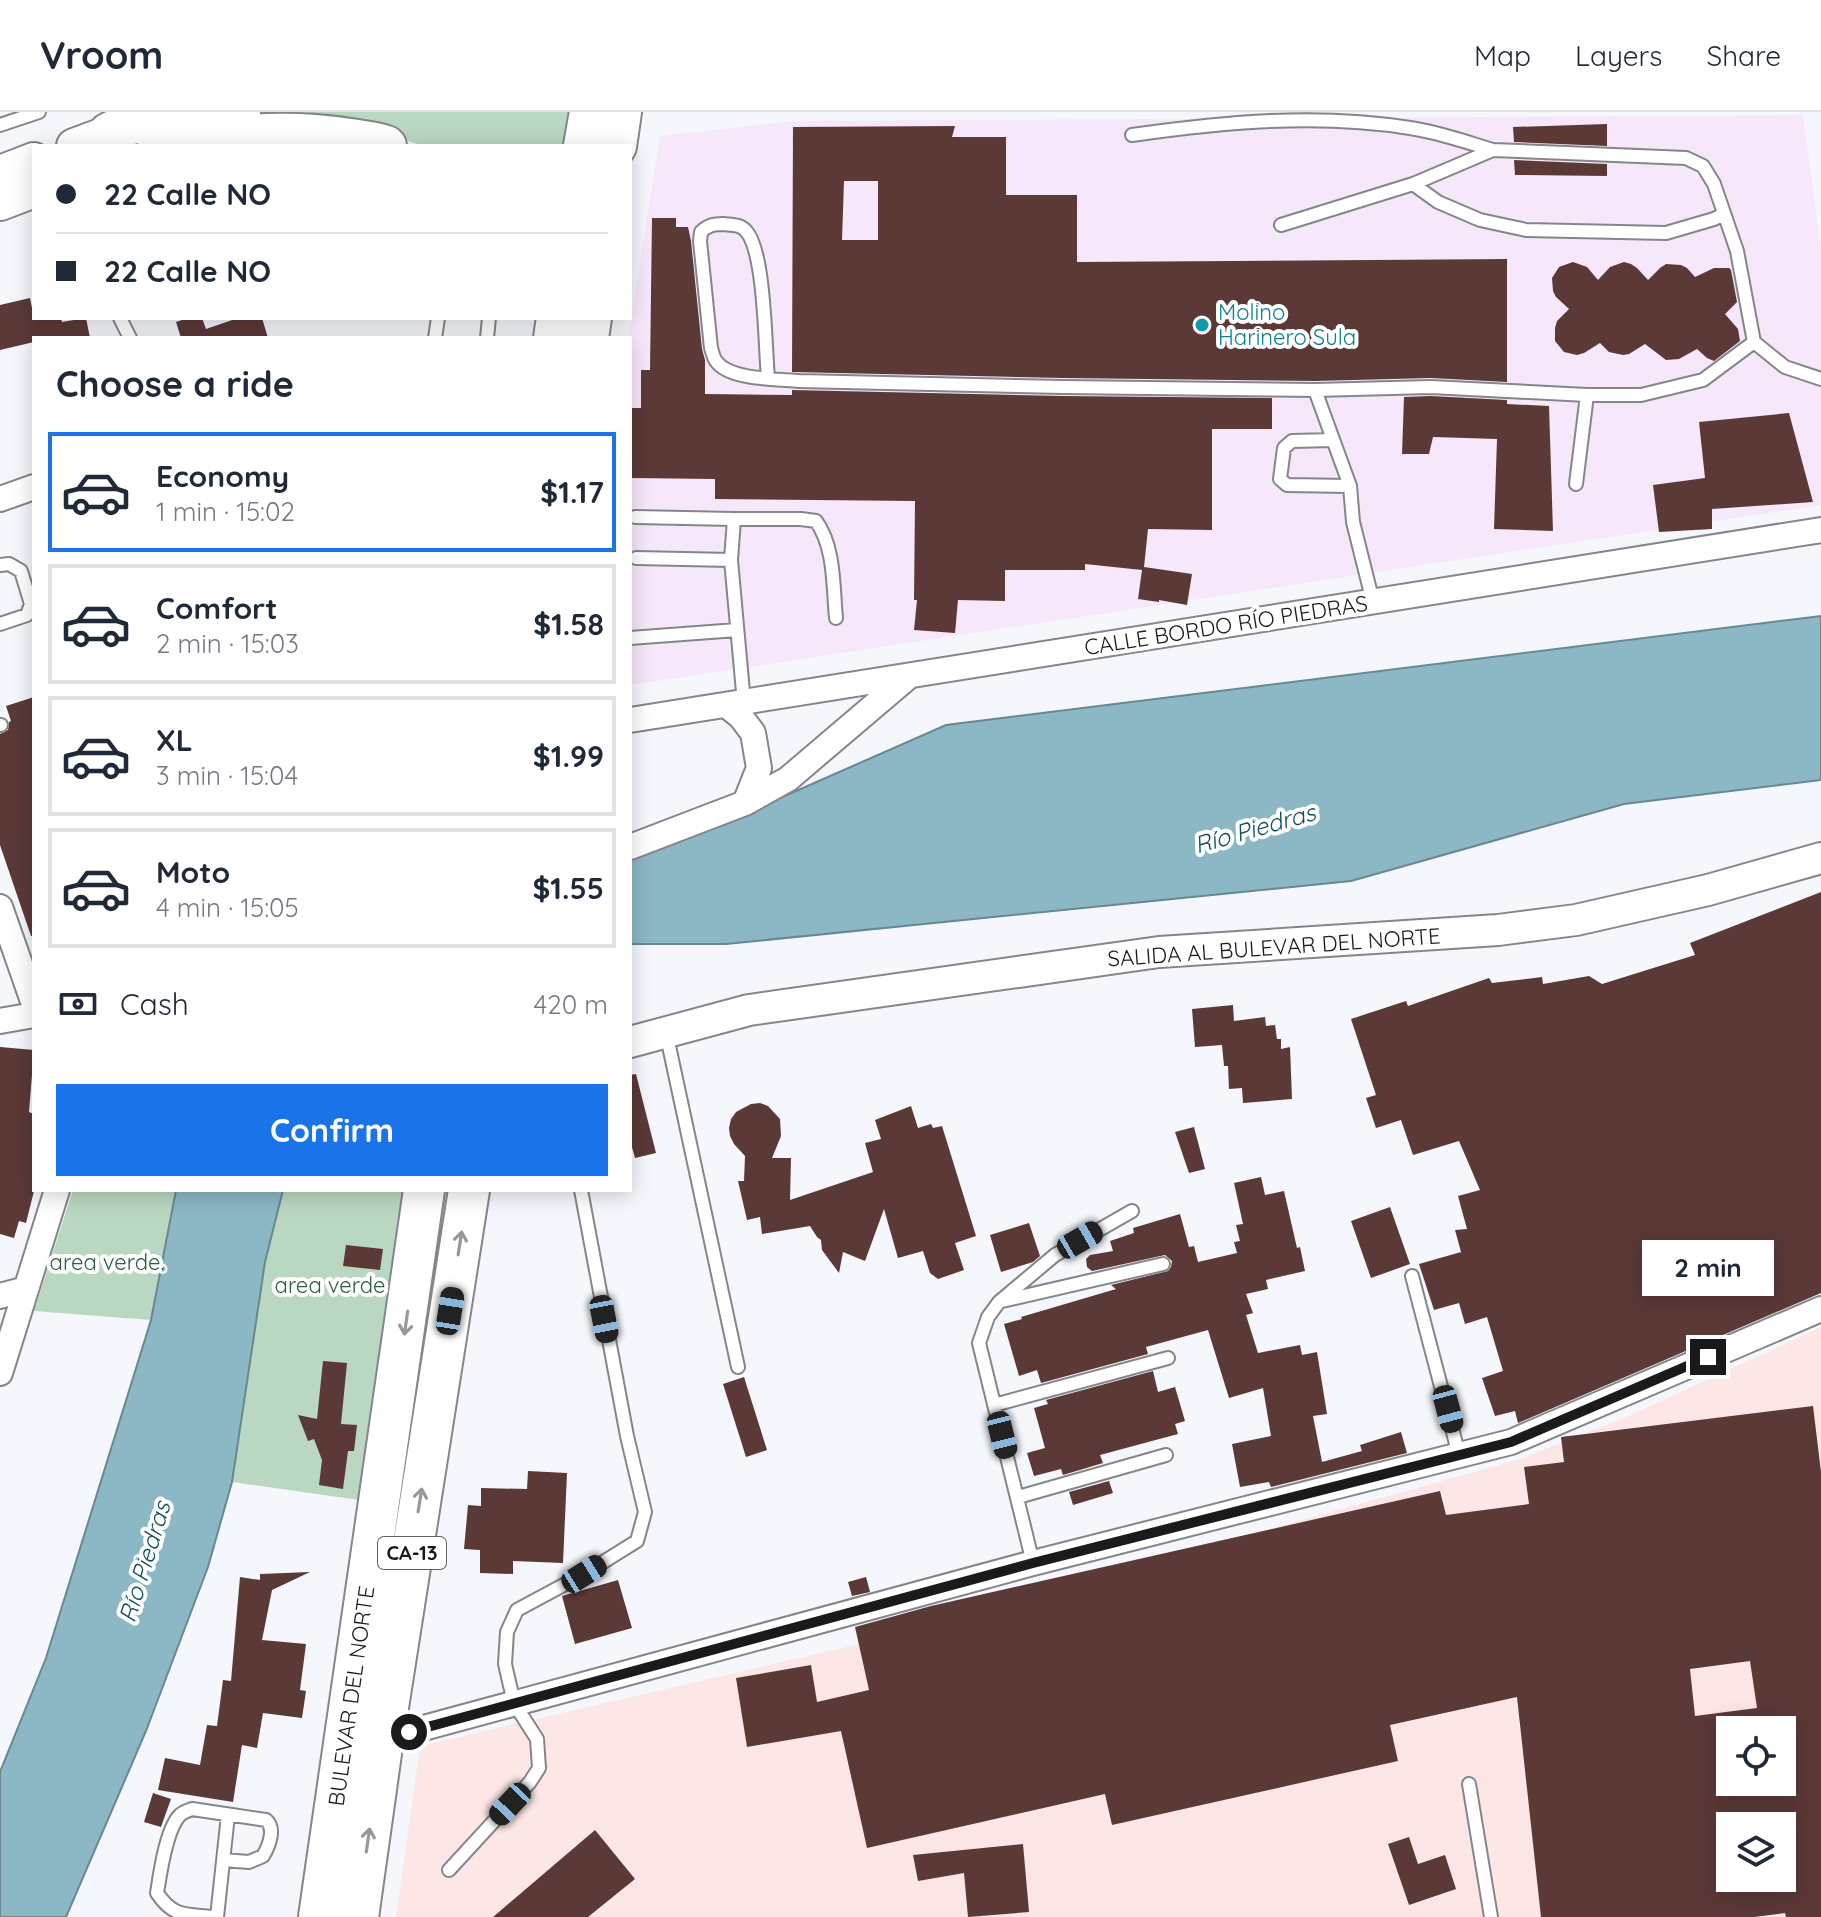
<!DOCTYPE html>
<html lang="en">
<head>
<meta charset="utf-8">
<style>
  :root { --surface:#fff; --page:#f6f6f7; --text:#1f2937; --muted:#747a83; --line:#e0e1e3; --accent:#1a73e8 }
  body { margin:0; font-family:Quicksand,sans-serif; background:var(--page); color:var(--text); height:100vh; display:flex; flex-direction:column; font-size:30px; white-space:nowrap }
  * { box-sizing:border-box; margin:0 }
  p { font-size:26px; color:var(--muted) }
  .icon { flex:none; width:44px; height:44px; fill:none; stroke:currentColor; stroke-width:2; stroke-linecap:round; stroke-linejoin:round }
  .map { position:relative; flex:1; overflow:hidden }
  .sheet { position:absolute; left:32px; top:224px; width:600px; height:856px; display:flex; flex-direction:column; background:var(--surface); border-radius:0px; box-shadow:0 4px 20px #0003 }
  .sheet>* { flex:none }
  .banner { position:absolute; left:32px; top:32px; width:600px; height:176px; border-radius:0px; box-shadow:0 4px 20px #0003; display:grid; align-content:center; height:176px; padding:0 24px; background:var(--surface) }
  .fabs { position:absolute; left:1716px; top:1604px; display:grid; gap:16px }
  .fabs a { display:grid; place-items:center; width:80px; height:80px; border-radius:0px; background:var(--surface); box-shadow:0 4px 20px #0003; font-size:40px }
  .end { position:absolute; width:36px; height:36px; margin:-18px; border:10px solid #1a1a1c; background:#fff; box-shadow:0 0 0 4px #fff }
  .from { border-radius:50% }
  .bubble { position:absolute; height:56px; border-radius:0px; background:var(--surface); box-shadow:0 4px 20px #0003; font-size:26px; font-weight:800; line-height:56px; text-align:center }
  .car { position:absolute; width:24px; height:48px; margin:-24px -12px; border-radius:10px; box-shadow:0 0 6px 2px #0007; background:linear-gradient(#222 24%,#8ab4d8 0 40%,#222 0 76%,#8ab4d8 0 86%,#222 0) }
  .banner b { display:flex; align-items:center; gap:28px; height:76px; font-size:30px }
  .banner b+b { border-top:2px solid var(--line) }
  .banner i { width:20px; height:20px; background:var(--text) }
  ul { padding:0; list-style:none }
  li { display:flex; align-items:center; gap:24px; height:120px; margin:0 16px 12px; padding:0 8px; border:4px solid var(--line); border-radius:0px }
  li div { flex:1 }
  li b { display:block; font-size:30px }
  li em { font-style:normal; font-weight:800 }
  li.on { border-color:var(--accent) }
  li>.icon { width:72px; height:72px; stroke-width:1.5 }
  h2 { padding:0 24px; font-size:36px; line-height:96px }
  .pay { display:flex; align-items:center; gap:20px; height:88px; padding:0 24px; font-size:30px }
  .pay p { margin-inline-start:auto }
  .action { display:flex; gap:16px; margin-top:auto; padding:16px 24px }
  .action a { flex:1; height:92px; border-radius:0px; background:var(--accent); color:#fff; font-size:32px; font-weight:800; line-height:92px; text-align:center }
  header { display:flex; align-items:center; gap:48px; box-sizing:border-box; height:112px; padding:0 40px; background:var(--surface); border-bottom:2px solid var(--line) }
  header strong { font-size:38px }
  nav { display:flex; gap:44px; margin-inline-start:auto; font-size:28px }
  .map>svg:first-child { display:block }
  .commercial { fill:#fde7e6; fill-rule:evenodd }
  .industrial { fill:#f7e7fa }
  .green { fill:#bad7c1 }
  .water { fill:#8cb7c4; stroke:#6a8892; stroke-width:2 }
  .building { fill:#5b3937; fill-rule:evenodd }
  .lines { fill:none; stroke-linecap:round; stroke-linejoin:round }
  .service-casing { stroke:#85868b; stroke-width:16 }
  .minor-casing { stroke:#85868b; stroke-width:28 }
  .tertiary-casing { stroke:#85868b; stroke-width:34 }
  .secondary-casing { stroke:#85868b; stroke-width:38 }
  .trunk-casing { stroke:#85868b; stroke-width:44 }
  .service { stroke:#fff; stroke-width:12 }
  .minor { stroke:#fff; stroke-width:24 }
  .tertiary { stroke:#fff; stroke-width:30 }
  .secondary { stroke:#fff; stroke-width:34 }
  .trunk { stroke:#fff; stroke-width:40 }
  .oneway { stroke:#989899 }
  .route { stroke:#1a1a1c; stroke-width:10 }
  .culture-dot { fill:#0f9aa8; stroke:#fff; stroke-width:3 }
  .labels { text-anchor:middle; stroke-width:8; stroke-linejoin:round; paint-order:stroke }
  .shield { fill:#fff; stroke:#5f5f60; stroke-width:2 }
  .shield-label { font-size:20px; font-weight:bold; fill:#1a1a1c }
  .culture-label { font-size:22px; fill:#0d838f; stroke:#fff; text-anchor:start }
  .street-label { font-size:22px; fill:#1a1a1c; stroke:#fff }
  .park-label { font-size:22px; fill:#2d603e; stroke:#fff }
  .water-label { font-size:24px; font-style:italic; fill:#134f5d; stroke:#fff }
</style>
</head>
<body>
<header>
<strong>Vroom</strong>
<nav><a>Map</a><a>Layers</a><a>Share</a></nav>
</header>
<div class="map">
<svg width="1821" height="1805" viewBox="0 0 1821 1805">
  <rect width="100%" height="100%" fill="#f5f7fc"/>
  <path class="commercial" d="M1821,1215V1805H396L420,1634L855,1533L1520,1347L1626,1305ZM1730,1618H1782V1670H1730ZM1730,1714H1782V1766H1730Z"/>
  <path class="industrial" d="M1803,3L1821,137V393L630,573V226H628L660,24L793,9Z"/>
  <path class="green" d="M311,0H572L567,34H424L383,21L292,3Z
    M73,1078H176L151,1208L34,1199Z
    M283,1078H415L366,1389L232,1370L265,1150Z"/>
  <path class="water" d="M1821,504V668L1624,692L1351,769L726,832H630V745L771,690L946,613Z
    M176,1078H283L265,1150L232,1370L208,1455L146,1619L66,1805H0V1660L46,1546L151,1208Z"/>
  <path class="building" d="M1607,12V34L1514,30L1513,15Z
    M955,14L952,25H1006V83H1077V150L1507,147V270L1431,266L1315,269L1063,266L792,260L793,15ZM844,69H878V128H842Z
    M1514,48L1607,52V64L1515,63Z
    M652,106H676V115H688L691,129L702,237L705,248V282L792,283V278L1063,284L1272,286V317H1212V418L1148,417L1144,455L1192,462L1187,493L1159,488V490L1138,487L1142,458L1085,452V458H1005V489L958,488L955,521L914,518L917,488H914L915,389L715,387V367L630,366V296H641V258H650Z
    M1573,150L1587,155L1598,168L1610,155L1624,150L1631,152L1637,156L1648,168L1660,156L1666,152L1681,153L1687,156L1695,165L1714,156H1729L1731,158L1737,190L1725,202L1738,217L1740,229L1714,249L1707,246L1697,237L1679,247L1666,248L1645,232L1629,242L1623,243L1609,240L1600,231L1584,241L1577,243L1564,240L1555,229V216L1557,209L1569,197L1556,185L1553,179L1552,166L1559,155Z
    M30,186L34,206H61L62,210L86,206L90,226H34V230L0,238V193Z
    M188,206H202L206,217L238,206H262L268,226H181L176,210Z
    M1431,284L1507,288V292L1549,294L1553,419L1494,417L1497,327L1433,325L1429,342H1402L1404,285Z
    M1789,301L1813,390L1712,397V417L1659,420L1653,373L1705,366L1699,310Z
    M34,585V824H31L0,733V622L8,618L9,610L11,609L6,594Z
    M1821,780V1181L1518,1311L1515,1299L1495,1304L1482,1266L1503,1259L1487,1205L1465,1212L1459,1191L1434,1198L1419,1152L1461,1140L1455,1118L1467,1117L1458,1084L1480,1078L1459,1029L1413,1043L1401,1008L1376,1016L1366,986L1376,983L1351,907L1406,889L1408,894L1489,866L1492,871L1542,865L1543,872L1589,864L1602,872L1695,843L1690,831Z
    M1233,893L1234,909L1265,905L1266,914L1275,913L1277,927H1281V937L1290,935L1292,987L1243,991L1242,976L1229,977L1228,954H1224L1222,933L1195,935L1192,897Z
    M0,935L34,938L29,1000L34,1002V1079L26,1111L19,1109L14,1126L0,1122Z
    M636,962L656,1041L635,1046L630,1028V963Z
    M760,991L768,994L780,1007L781,1024L772,1046H791L790,1088L873,1060L865,1031L881,1027L875,1008L911,994L918,1016L931,1012L933,1016L942,1014L976,1124L955,1131L964,1158L938,1167L930,1161L923,1139L898,1146L884,1097L865,1149L843,1140L839,1161L822,1138L821,1128L817,1125L810,1114L762,1122L760,1105L747,1108L738,1069H744L745,1044L734,1032L730,1024L729,1016L731,1007L736,1000L751,992Z
    M1194,1015L1205,1057L1189,1061L1175,1020Z
    M1261,1065L1265,1083L1284,1079L1297,1136L1300,1135L1305,1159L1266,1168L1268,1177L1246,1182L1253,1201L1246,1203L1258,1241L1300,1233L1302,1243L1317,1240L1327,1302L1313,1304L1322,1350L1362,1339L1360,1333L1401,1320L1407,1341L1271,1375L1269,1370L1240,1375L1232,1332L1271,1324L1263,1276L1229,1286L1208,1218L1146,1235L1148,1242L1041,1271L1037,1258L1019,1264L1004,1212L1022,1207L1021,1205L1116,1177L1111,1173L1168,1159L1171,1155L1172,1149L1165,1143L1092,1159L1087,1155L1086,1147L1090,1143L1113,1139L1110,1129L1134,1121L1133,1116L1180,1102L1189,1135L1194,1134L1198,1150L1237,1141L1234,1130L1240,1129L1236,1113L1243,1112L1234,1071Z
    M1390,1095L1410,1152L1371,1166L1351,1109Z
    M1029,1111L1040,1144L1033,1150L1001,1160L990,1123Z
    M346,1133L383,1137L380,1158L343,1154Z
    M323,1249L347,1251L341,1312L357,1313L354,1339H348L343,1377L319,1373L322,1348L314,1327L308,1329L298,1303L317,1307Z
    M1153,1259L1158,1280L1175,1275L1185,1309L1175,1312L1178,1322L1100,1343L1103,1351L1063,1363L1061,1357L1034,1364L1027,1341L1045,1336L1034,1296L1048,1292L1046,1288Z
    M744,1265L767,1338L746,1345L723,1272Z
    M1813,1294L1821,1360V1805H1786L1785,1801L1754,1805H1541L1517,1585L1390,1613L1398,1649L1112,1713L1105,1682L867,1736L841,1619L747,1635L736,1566L811,1553L817,1590L869,1578L855,1515L931,1494L1440,1379L1446,1403L1529,1392L1524,1355L1564,1350L1561,1325ZM1750,1549L1757,1596L1695,1604L1690,1557ZM1730,1618H1782V1670H1730ZM1730,1714H1782V1766H1730Z
    M528,1359L567,1361L563,1451L513,1449V1462L480,1461V1438L464,1437L468,1393L481,1394V1376L527,1377Z
    M1109,1369L1113,1381L1073,1393L1069,1380Z
    M310,1460L272,1478L262,1528L306,1532L300,1578L306,1579L302,1606L263,1601L257,1636L242,1633L233,1690L158,1678L165,1646L200,1653L207,1613L217,1614L223,1568L231,1569L240,1465L260,1468V1462Z
    M866,1465L870,1480L852,1484L848,1470Z
    M618,1468L632,1516L575,1532L562,1484Z
    M153,1681L171,1687L161,1715L144,1710Z
    M595,1718L635,1767L588,1805H493Z
    M1409,1725L1418,1752L1445,1743L1456,1777L1409,1793L1388,1732Z
    M1023,1732L1029,1800L968,1805L964,1761L918,1769L913,1743Z"/>
  <g class="lines">
    <defs>
      <path id="service" d="M0,13L39,0
        M1132,23C1224,10 1317,1 1410,16C1438,20 1466,30 1493,38
        M1413,72L1438,90L1480,108L1526,118L1666,121L1714,107L1724,102
        M1281,113L1413,72L1493,38L1686,46L1703,54L1714,72L1737,139L1754,230L1785,255L1821,267
        M120,206L130,226
        M435,226L438,206
        M487,226L489,206
        M768,266C765,235 765,139 746,119C740,112 732,113 723,112C714,112 708,113 701,120L700,129L711,236C712,239 714,247 716,249C729,268 777,267 799,269L1063,275L1315,278L1431,275L1587,283H1641L1703,268L1754,230
        M1315,278L1350,374L1353,410L1373,490
        M1333,328L1292,329L1284,336L1280,367L1287,373L1350,374
        M1576,372L1587,283
        M635,405L734,407L731,448L744,591
        M734,407H801L816,409C835,435 833,475 836,506
        M636,446L731,448
        M0,453L9,452L21,459L31,492L27,503L0,512
        M630,526L737,518
        M0,613H1
        M666,920L738,1255
        M1412,1164L1459,1343
        M1002,1189L1163,1152
        M994,1293L1168,1246
        M1018,1385L1166,1343
        M1033,1451L979,1231L988,1205L999,1190L1055,1143L1132,1099
        M1469,1672L1491,1805
        M449,1758L530,1670L539,1656L537,1627L514,1591L505,1552L507,1520L517,1498L584,1462L637,1429L645,1400L627,1324L581,1078
        M212,1805C185,1802 173,1805 157,1781C160,1762 166,1717 180,1703C183,1700 187,1699 192,1697L266,1708C276,1716 269,1734 263,1744L249,1750L223,1748
        M217,1805L228,1703"/>
      <path id="minor" d="M0,387L34,375
        M630,608L1821,418
        M745,691L788,667L909,564
        M630,735L745,691L759,656L753,621L741,605L726,593
        M0,795L34,892
        M0,909L34,903
        M0,1184L26,1177
        M0,1261L57,1078
        M383,1627L1033,1451L1511,1330L1821,1197"/>
      <path id="tertiary" d="M630,930L749,898L1159,840L1498,818L1576,808L1708,778L1821,746"/>
      <path id="secondary" d="M193,20L230,7L243,0
        M74,34L109,21L190,0
        M0,61L34,48
        M0,91L34,78"/>
      <path id="trunk" d="M109,21L152,0
        M158,33C223,24 284,16 350,27C362,29 374,30 386,34
        M584,34L590,0
        M616,34L621,0
        M554,226L557,206
        M588,226L591,206
        M319,1805L424,1078
        M358,1805L383,1627L469,1078"/>
    </defs>
    <use href="#service" class="service-casing"/>
    <use href="#minor" class="minor-casing"/>
    <use href="#tertiary" class="tertiary-casing"/>
    <use href="#secondary" class="secondary-casing"/>
    <use href="#trunk" class="trunk-casing"/>
    <use href="#service" class="service"/>
    <use href="#minor" class="minor"/>
    <use href="#tertiary" class="tertiary"/>
    <use href="#secondary" class="secondary"/>
    <use href="#trunk" class="trunk"/>
  </g>
  <defs><path id="oneway-shaft" d="M-6 0H5M1.5-3L5.5 0L1.5 3" fill="none" stroke-width="1.6" stroke-linecap="round" stroke-linejoin="round" transform="scale(2)"/></defs>
  <g class="oneway">
    <use href="#oneway-shaft" transform="translate(460 1131) rotate(-81)"/>
    <use href="#oneway-shaft" transform="translate(406 1211) rotate(98)"/>
    <use href="#oneway-shaft" transform="translate(420 1388) rotate(-81)"/>
    <use href="#oneway-shaft" transform="translate(368 1728) rotate(-82)"/>
  </g>
  <g class="lines">
    <path class="route" d="M409,1620L1033,1451L1511,1330L1708,1245"/>
  </g>
  <circle class="culture-dot" cx="1202" cy="213" r="8"/>
  <g class="labels">
    <rect class="shield" x="378" y="1425" width="68" height="32" rx="6"/>
    <g class="shield-label">
      <text x="412" y="1448">CA-13</text>
    </g>
    <g class="culture-label">
      <text x="1218" y="208">Molino<tspan x="1218" dy="25">Harinero Sula</tspan></text>
    </g>
    <g class="street-label">
      <text transform="translate(1226 513) rotate(-9)" y="8">CALLE BORDO RÍO PIEDRAS</text>
      <text transform="translate(1274 835) rotate(-4)" y="8">SALIDA AL BULEVAR DEL NORTE</text>
      <text transform="translate(351 1584) rotate(-82)" y="8">BULEVAR DEL NORTE</text>
    </g>
    <g class="park-label">
      <text x="107" y="1158">area verde.</text>
      <text x="330" y="1181">area verde</text>
    </g>
    <g class="water-label">
      <text transform="translate(1255 717) rotate(-16)" y="8">Río Piedras</text>
      <text transform="translate(145 1450) rotate(-73)" y="8">Río Piedras</text>
    </g>
  </g>
</svg>
<div class="fabs">
<a><svg class="icon" aria-label="locate" viewBox="0 0 24 24"><circle cx="12" cy="12" r="6"/><path d="M12 2v4M12 18v4M2 12h4M18 12h4"/></svg></a>
<a><svg class="icon" aria-label="layers" viewBox="0 0 24 24"><path d="M12 4l9 5-9 5-9-5zM3 14l9 5 9-5"/></svg></a>
</div>
<i class="end from" style="left:409px;top:1620px"></i>
<i class="end" style="left:1708px;top:1245px"></i>
<div class="bubble" style="left:1642px;top:1128px;width:132px">2 min</div>
<i class="car" style="left:1080px;top:1128px;rotate:60deg"></i>
<i class="car" style="left:450px;top:1199px;rotate:9deg"></i>
<i class="car" style="left:604px;top:1207px;rotate:169deg"></i>
<i class="car" style="left:1448px;top:1297px;rotate:165deg"></i>
<i class="car" style="left:1002px;top:1323px;rotate:166deg"></i>
<i class="car" style="left:584px;top:1462px;rotate:58deg"></i>
<i class="car" style="left:510px;top:1692px;rotate:223deg"></i>
<div class="banner">
<b><i class="from"></i>22 Calle NO</b>
<b><i></i>22 Calle NO</b>
</div>
<section class="sheet">
<h2>Choose a ride</h2>
<ul>
<li class="on"><svg class="icon" aria-label="car" viewBox="0 0 24 24"><path d="M5 17H2v-5l4-1 3-4h7l3 4 3 1v5h-3M9 17h6M6 11h13"/><circle cx="7" cy="17" r="2"/><circle cx="17" cy="17" r="2"/></svg><div><b>Economy</b><p>1 min · 15:02</p></div><em>$1.17</em></li>
<li><svg class="icon" aria-label="car" viewBox="0 0 24 24"><path d="M5 17H2v-5l4-1 3-4h7l3 4 3 1v5h-3M9 17h6M6 11h13"/><circle cx="7" cy="17" r="2"/><circle cx="17" cy="17" r="2"/></svg><div><b>Comfort</b><p>2 min · 15:03</p></div><em>$1.58</em></li>
<li><svg class="icon" aria-label="car" viewBox="0 0 24 24"><path d="M5 17H2v-5l4-1 3-4h7l3 4 3 1v5h-3M9 17h6M6 11h13"/><circle cx="7" cy="17" r="2"/><circle cx="17" cy="17" r="2"/></svg><div><b>XL</b><p>3 min · 15:04</p></div><em>$1.99</em></li>
<li><svg class="icon" aria-label="car" viewBox="0 0 24 24"><path d="M5 17H2v-5l4-1 3-4h7l3 4 3 1v5h-3M9 17h6M6 11h13"/><circle cx="7" cy="17" r="2"/><circle cx="17" cy="17" r="2"/></svg><div><b>Moto</b><p>4 min · 15:05</p></div><em>$1.55</em></li>
</ul>
<div class="pay"><svg class="icon" aria-label="cash" viewBox="0 0 24 24"><path d="M3 7h18v10H3z"/><circle cx="12" cy="12" r="2"/></svg>Cash<p>420 m</p></div>
<div class="action"><a>Confirm</a></div>
</section>
</div>
</body>
</html>
